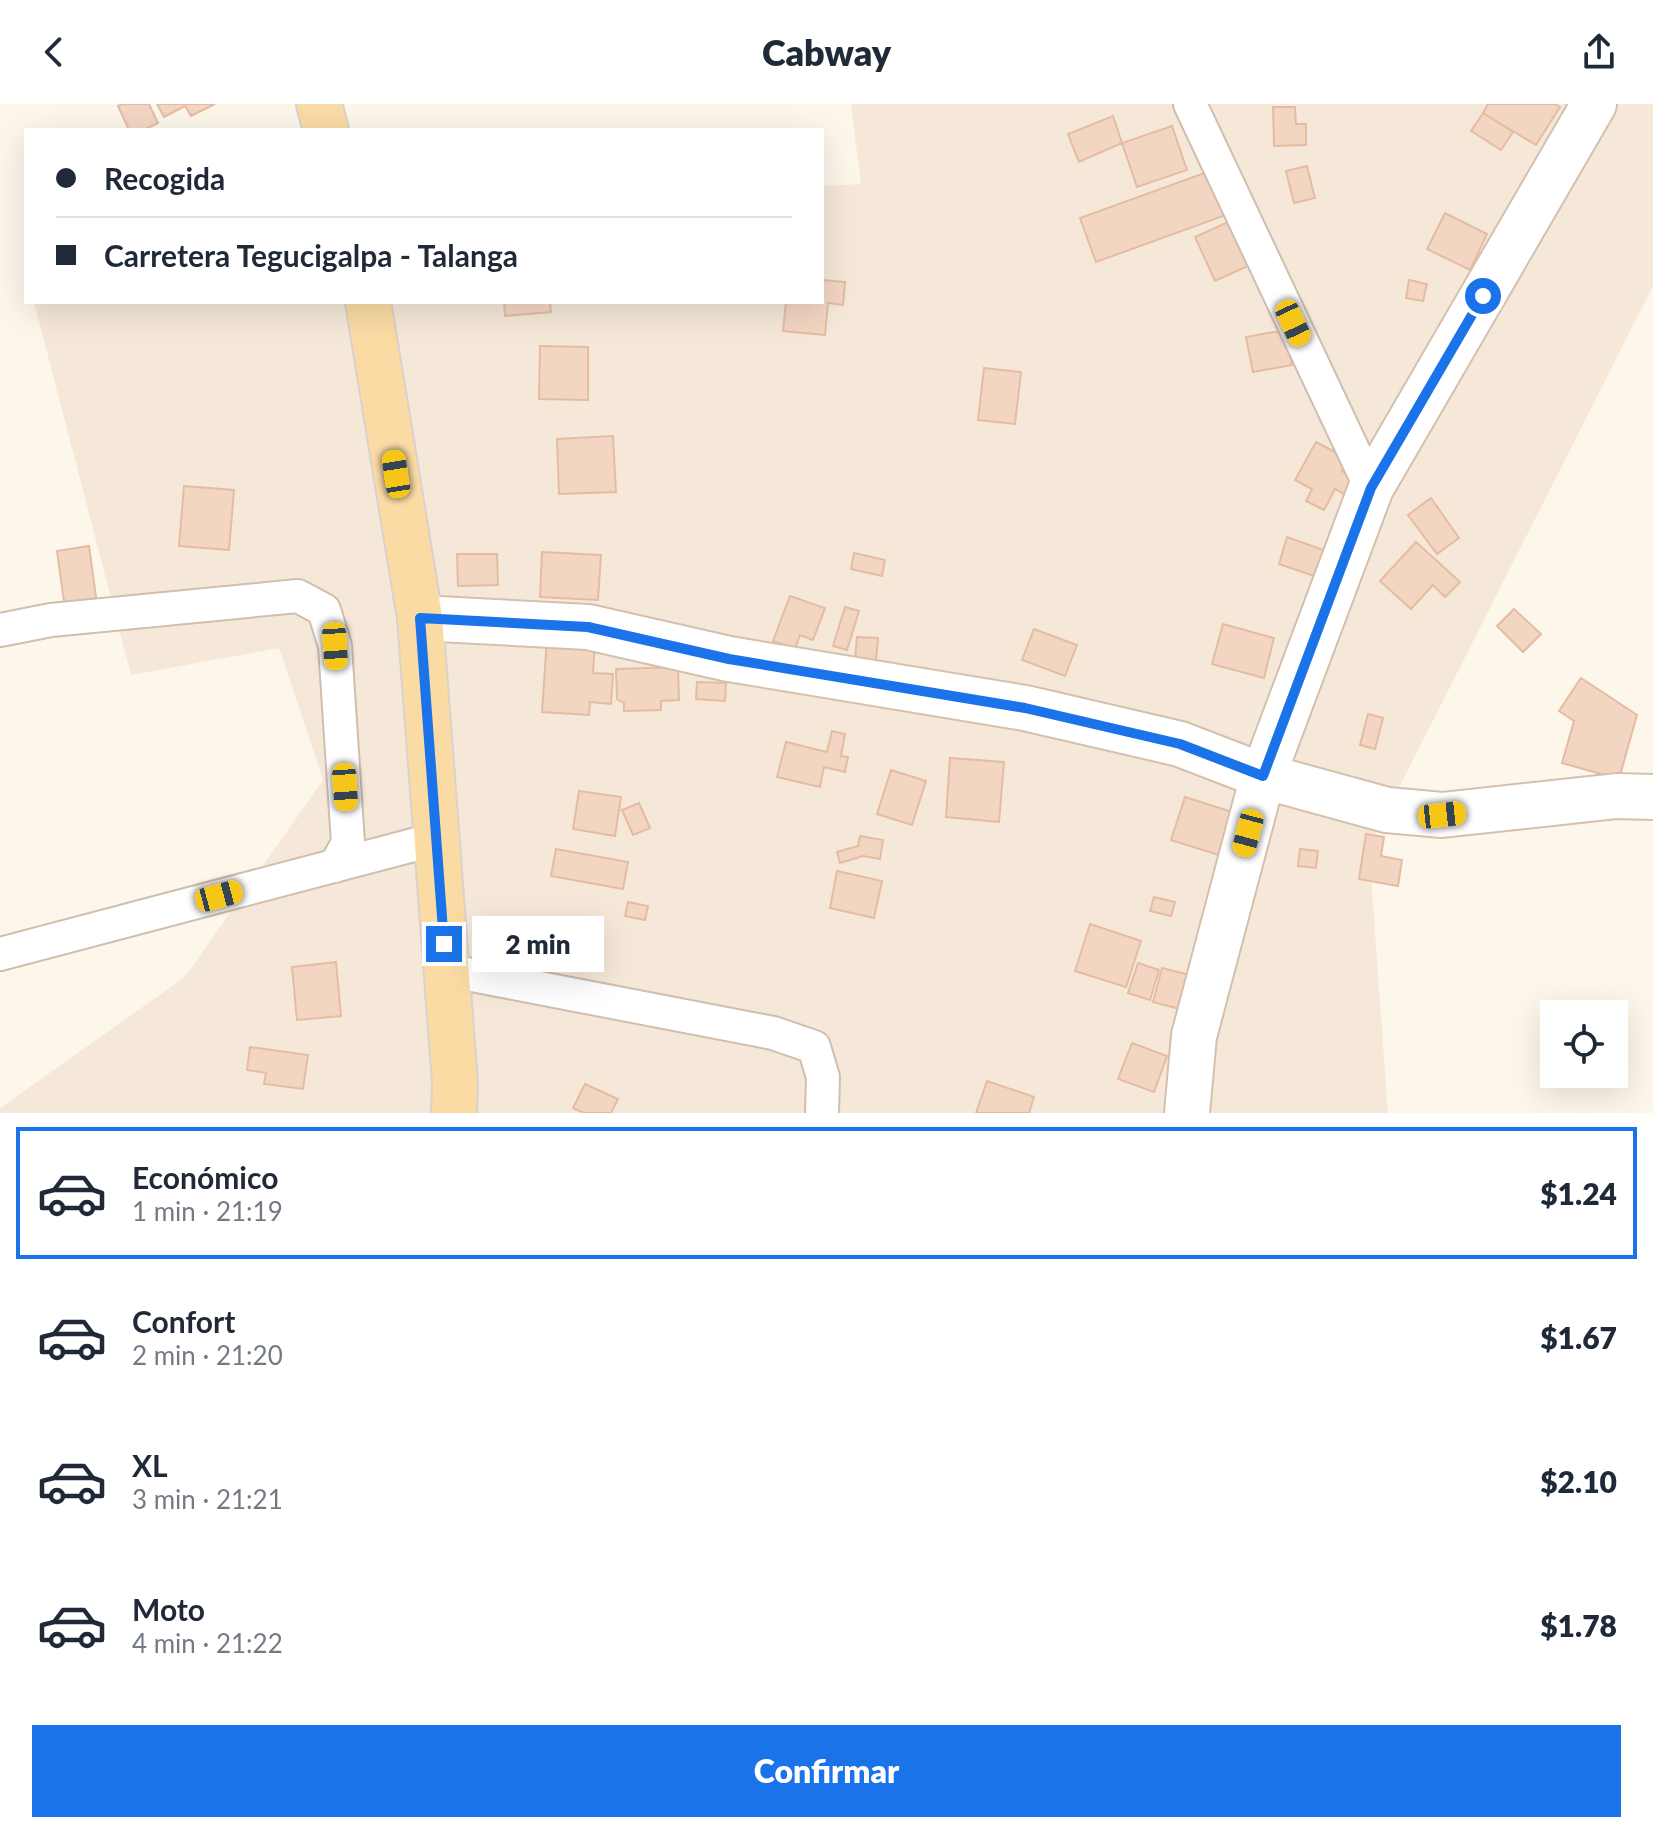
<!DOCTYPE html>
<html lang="es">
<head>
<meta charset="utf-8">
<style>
  :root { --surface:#fff; --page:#f6f6f7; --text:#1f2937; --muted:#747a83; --line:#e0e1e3; --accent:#1a73e8 }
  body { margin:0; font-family:Lato,sans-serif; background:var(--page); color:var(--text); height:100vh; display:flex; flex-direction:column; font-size:30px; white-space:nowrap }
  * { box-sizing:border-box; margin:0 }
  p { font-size:26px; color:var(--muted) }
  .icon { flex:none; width:44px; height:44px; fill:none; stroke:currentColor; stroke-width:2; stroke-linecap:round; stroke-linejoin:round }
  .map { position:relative; height:1009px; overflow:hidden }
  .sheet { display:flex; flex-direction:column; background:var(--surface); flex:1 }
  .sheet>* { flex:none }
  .guide { position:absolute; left:24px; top:24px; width:800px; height:176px; border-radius:0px; box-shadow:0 8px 32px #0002; display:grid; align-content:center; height:176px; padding:0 32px; background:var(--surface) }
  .controls { position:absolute; left:1540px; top:896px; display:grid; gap:16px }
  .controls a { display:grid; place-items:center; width:88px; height:88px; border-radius:0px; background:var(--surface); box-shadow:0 8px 32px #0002; font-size:40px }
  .end { position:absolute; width:36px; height:36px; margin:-18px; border:10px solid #1a73e8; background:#fff; box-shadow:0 0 0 4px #fff }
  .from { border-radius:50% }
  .bubble { position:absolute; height:56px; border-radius:0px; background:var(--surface); box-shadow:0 8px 32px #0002; font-size:26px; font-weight:800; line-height:56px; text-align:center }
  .car { position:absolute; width:24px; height:48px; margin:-24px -12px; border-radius:10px; box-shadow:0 0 6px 2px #0007; background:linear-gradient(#f5c518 24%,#345 0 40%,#f5c518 0 76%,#345 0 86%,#f5c518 0) }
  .guide b { display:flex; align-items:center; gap:28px; height:76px; font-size:30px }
  .guide b+b { border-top:2px solid var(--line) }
  .guide i { width:20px; height:20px; background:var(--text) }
  ul { padding:14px 0 0; list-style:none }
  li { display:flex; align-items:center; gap:24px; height:132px; margin:0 16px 12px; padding:0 16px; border:4px solid transparent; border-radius:0px }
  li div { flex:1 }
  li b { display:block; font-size:30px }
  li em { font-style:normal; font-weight:800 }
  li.selected { border-color:var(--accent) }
  li>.icon { width:72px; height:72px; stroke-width:1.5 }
  .primary-button { display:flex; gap:16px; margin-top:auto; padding:16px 32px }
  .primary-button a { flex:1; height:92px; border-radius:0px; background:var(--accent); color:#fff; font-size:32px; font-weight:800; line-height:92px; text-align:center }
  header { display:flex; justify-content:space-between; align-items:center; height:104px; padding:0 32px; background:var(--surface); font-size:36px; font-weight:800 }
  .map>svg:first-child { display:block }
  .residential { fill:#f5e8d9 }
  .building { fill:#f2d6c2; stroke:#e5bca2; stroke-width:2 }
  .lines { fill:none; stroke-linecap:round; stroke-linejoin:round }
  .street-casing { stroke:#d0beaf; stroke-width:36 }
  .secondary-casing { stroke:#d5c0af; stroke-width:48 }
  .primary-casing { stroke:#d9d2cd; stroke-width:48 }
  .street { stroke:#fff; stroke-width:32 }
  .secondary { stroke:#fff; stroke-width:44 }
  .primary { stroke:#fadba4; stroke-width:44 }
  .route { stroke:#1a73e8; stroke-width:10 }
</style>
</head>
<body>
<header><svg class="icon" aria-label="back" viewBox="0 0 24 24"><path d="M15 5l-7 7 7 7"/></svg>Cabway<svg class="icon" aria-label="share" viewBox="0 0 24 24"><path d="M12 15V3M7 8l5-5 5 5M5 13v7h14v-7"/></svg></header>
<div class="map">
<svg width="1653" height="1009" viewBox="0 0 1653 1009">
  <rect width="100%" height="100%" fill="#fdf6eb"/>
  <path class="residential" d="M851,0H1653V182L1369,743L1388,1009H0V1004L185,873L323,676L279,544L131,571L34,198H822V82L861,80Z"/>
  <path class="building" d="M122,0H149L158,19L144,26H129L118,2Z
    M157,0H215L191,12L185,2L164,13Z
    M1488,0H1555L1560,3L1536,41L1483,9Z
    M1273,3H1295L1296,20H1306V41L1274,42Z
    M1483,9L1513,28L1501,46L1471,27Z
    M1113,12L1122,39L1079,58L1068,30Z
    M1172,22L1187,66L1137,83L1122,39Z
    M1232,59L1248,103L1096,158L1080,114Z
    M1307,62L1315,94L1294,99L1286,67Z
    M1445,109L1487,130L1470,166L1427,145Z
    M1239,113L1259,157L1215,177L1195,133Z
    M822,176L845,178L843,201L828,199L825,231L783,227L786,198H822Z
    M1409,176L1427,180L1423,197L1406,194Z
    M504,198H550L551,208L505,212Z
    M1285,226L1292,261L1253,268L1246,233Z
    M540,242L588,243V296L539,295Z
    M984,264L1021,268L1015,320L978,316Z
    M613,332L616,388L559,390L557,335Z
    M1316,338L1348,355L1342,367L1367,380L1358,398L1335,385L1324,406L1306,397L1312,385L1295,376Z
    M184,382L234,386L229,446L179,442Z
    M1431,394L1459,434L1437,450L1408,411Z
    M1287,433L1329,448L1320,474L1279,460Z
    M1416,438L1460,478L1445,493L1433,481L1411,505L1380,477Z
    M89,442L97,500L65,505L57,447Z
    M542,448L601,451L598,496L540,493Z
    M854,449L885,456L882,472L851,465Z
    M457,450H497L498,481L458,482Z
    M790,492L825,504L813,536L800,531L795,545L773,537Z
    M845,503L859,507L847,546L833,542Z
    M1514,505L1541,530L1523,548L1497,522Z
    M1223,520L1274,534L1264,574L1212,560Z
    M1034,525L1077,541L1065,572L1022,556Z
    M857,533L878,534L876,557L855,555Z
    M547,534L595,537L593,569L613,570L611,600L590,598L589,611L542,608Z
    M678,563L679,596L661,597V606L624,607V599L617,595L616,565Z
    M1581,574L1637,611L1619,675L1562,659L1574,617L1559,607Z
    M697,578L726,579L725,597L696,595Z
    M1368,610L1383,614L1375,645L1360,641Z
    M832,627L845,630L841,652L848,653L845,668L824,663L820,683L777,673L786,638L827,648Z
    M950,654L1004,658L999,718L946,713Z
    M891,666L926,677L912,721L877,710Z
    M579,687L621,693L615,732L573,725Z
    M1185,693L1235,709L1222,752L1171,736Z
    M639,699L650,724L633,731L622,706Z
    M1366,730L1384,733L1381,752L1402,756L1398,782L1359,775Z
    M860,732L883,736L880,755L863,752L840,759L837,748L858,742Z
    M556,745L628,758L623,785L551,772Z
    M1300,745L1318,747L1316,764L1298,762Z
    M837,767L882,777L874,814L830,804Z
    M1154,793L1175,798L1171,812L1150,807Z
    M628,798L648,802L645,816L625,812Z
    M1090,820L1141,837L1126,883L1075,867Z
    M336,858L341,912L297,916L292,863Z
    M1138,859L1159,866L1150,896L1128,889Z
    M1162,864L1190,871L1180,905L1153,898Z
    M1132,939L1167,952L1154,988L1118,975Z
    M250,943L308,951L303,985L264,980L266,969L247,966Z
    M987,977L1034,993L1029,1009H976Z
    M585,980L618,995L611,1009H584L573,1004Z"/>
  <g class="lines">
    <defs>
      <path id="street" d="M1190,0L1371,384
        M0,526L51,516L298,492L324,506L335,542L348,739L335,762
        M0,850L436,735
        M446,866L773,929L814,943L823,973L822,1009"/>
      <path id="secondary" d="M420,514L588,523L729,555L1025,604L1180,640L1263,672L1387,706L1442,711L1617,692L1653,693
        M1187,1009L1194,932L1263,672L1371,384L1594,0"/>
      <path id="primary" d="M319,0L326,26
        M368,198L420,514L455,979L454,1009"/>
    </defs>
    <use href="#street" class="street-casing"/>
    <use href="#secondary" class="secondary-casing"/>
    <use href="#primary" class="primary-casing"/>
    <use href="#street" class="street"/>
    <use href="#secondary" class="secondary"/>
    <use href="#primary" class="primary"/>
  </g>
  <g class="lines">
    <path class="route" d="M444,840L420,514L588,523L729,555L1025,604L1180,640L1263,672L1371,384L1483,192"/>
  </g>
</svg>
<div class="controls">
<a><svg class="icon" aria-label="locate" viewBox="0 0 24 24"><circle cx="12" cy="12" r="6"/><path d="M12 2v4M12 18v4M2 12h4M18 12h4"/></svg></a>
</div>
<i class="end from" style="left:1483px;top:192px"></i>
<i class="end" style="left:444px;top:840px"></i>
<div class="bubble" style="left:472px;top:812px;width:132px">2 min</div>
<i class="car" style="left:1293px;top:219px;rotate:155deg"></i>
<i class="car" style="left:396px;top:370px;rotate:351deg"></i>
<i class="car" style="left:335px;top:542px;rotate:176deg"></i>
<i class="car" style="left:345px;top:683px;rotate:176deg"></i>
<i class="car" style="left:1442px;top:711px;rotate:84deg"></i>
<i class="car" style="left:1248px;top:729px;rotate:195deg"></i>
<i class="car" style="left:219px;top:792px;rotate:75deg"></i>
<div class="guide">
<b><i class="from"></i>Recogida</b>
<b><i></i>Carretera Tegucigalpa - Talanga</b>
</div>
</div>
<section class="sheet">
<ul>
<li class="selected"><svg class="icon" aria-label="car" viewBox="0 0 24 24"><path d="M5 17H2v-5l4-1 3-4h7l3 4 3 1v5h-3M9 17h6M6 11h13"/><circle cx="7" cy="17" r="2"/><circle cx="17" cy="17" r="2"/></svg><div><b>Económico</b><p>1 min · 21:19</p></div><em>$1.24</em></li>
<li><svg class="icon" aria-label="car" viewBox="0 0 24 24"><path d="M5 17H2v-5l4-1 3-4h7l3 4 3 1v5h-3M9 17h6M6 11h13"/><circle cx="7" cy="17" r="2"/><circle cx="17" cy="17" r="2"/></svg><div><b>Confort</b><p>2 min · 21:20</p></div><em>$1.67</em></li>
<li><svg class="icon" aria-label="car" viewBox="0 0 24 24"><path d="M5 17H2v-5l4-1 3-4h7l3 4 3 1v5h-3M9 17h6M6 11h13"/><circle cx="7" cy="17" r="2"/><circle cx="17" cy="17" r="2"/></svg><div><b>XL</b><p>3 min · 21:21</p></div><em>$2.10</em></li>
<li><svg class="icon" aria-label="car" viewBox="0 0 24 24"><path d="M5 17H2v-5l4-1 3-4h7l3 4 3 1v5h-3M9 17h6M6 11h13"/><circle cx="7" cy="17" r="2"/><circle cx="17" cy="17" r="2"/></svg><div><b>Moto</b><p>4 min · 21:22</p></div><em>$1.78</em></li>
</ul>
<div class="primary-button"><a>Confirmar</a></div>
</section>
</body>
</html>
